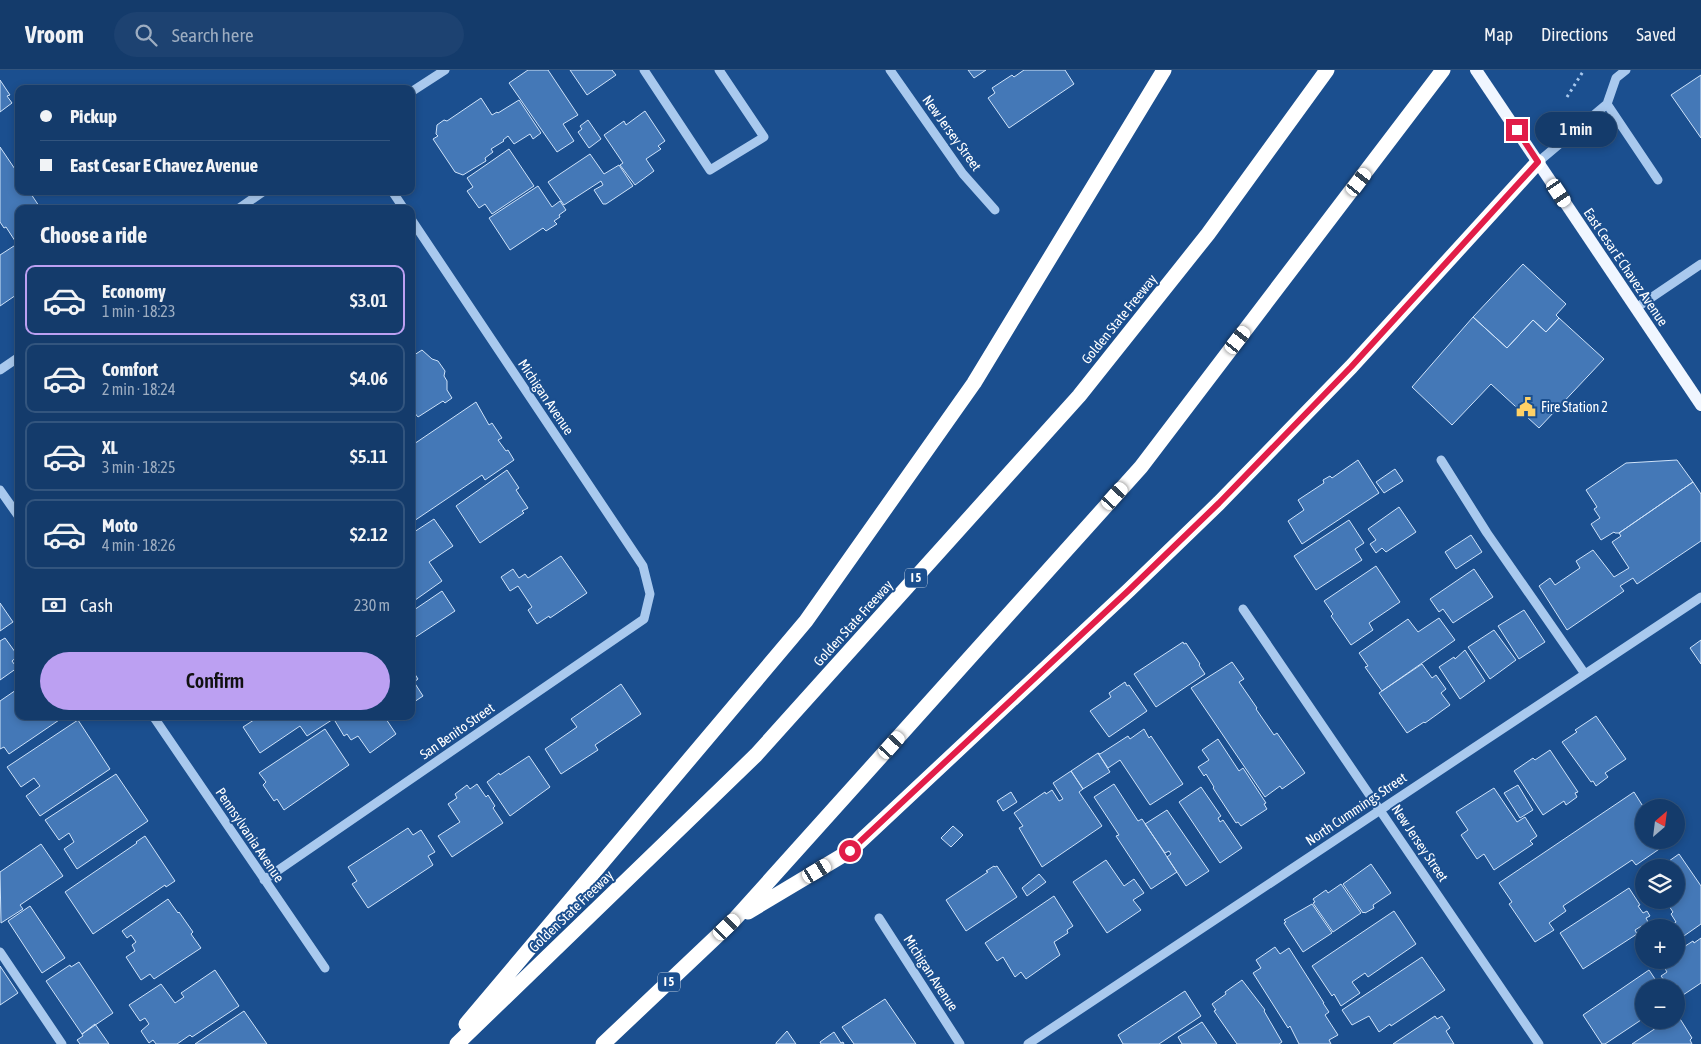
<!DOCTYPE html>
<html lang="en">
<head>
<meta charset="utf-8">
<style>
  :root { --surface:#143b6b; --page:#1d4271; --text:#f1f3f6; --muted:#9dadc1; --line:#33557e; --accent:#bca0f2 }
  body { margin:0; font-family:"Asap Condensed",sans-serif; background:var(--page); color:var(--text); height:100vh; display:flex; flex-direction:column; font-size:19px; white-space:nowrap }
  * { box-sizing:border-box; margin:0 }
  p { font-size:16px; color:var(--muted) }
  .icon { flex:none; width:28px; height:28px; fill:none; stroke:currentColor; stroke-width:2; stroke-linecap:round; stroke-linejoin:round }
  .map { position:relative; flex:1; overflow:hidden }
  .panel { position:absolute; left:15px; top:135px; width:400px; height:515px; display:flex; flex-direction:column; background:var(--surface); border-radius:10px; box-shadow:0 2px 8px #0003,0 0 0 1px var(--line) }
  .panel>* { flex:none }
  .banner { position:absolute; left:15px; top:15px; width:400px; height:110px; border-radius:10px; box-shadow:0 2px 8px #0003,0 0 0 1px var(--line); display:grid; align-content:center; height:110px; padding:0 25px; background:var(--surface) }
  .needle { width:32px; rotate:28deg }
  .tools { position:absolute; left:1635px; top:729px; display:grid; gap:10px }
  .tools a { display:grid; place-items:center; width:50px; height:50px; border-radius:50%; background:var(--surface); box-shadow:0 2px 8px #0003,0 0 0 1px var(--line); font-size:25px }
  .end { position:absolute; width:22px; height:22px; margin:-11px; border:6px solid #e11d48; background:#fff; box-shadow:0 0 0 2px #fff }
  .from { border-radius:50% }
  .bubble { position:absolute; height:35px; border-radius:18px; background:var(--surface); box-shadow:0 2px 8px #0003,0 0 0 1px var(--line); font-size:16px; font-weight:600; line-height:35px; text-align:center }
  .car { position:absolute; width:15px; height:30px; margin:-15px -8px; border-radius:6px; box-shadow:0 0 4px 1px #0007; background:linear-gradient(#fff 24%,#345 0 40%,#fff 0 76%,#345 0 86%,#fff 0) }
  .banner b { display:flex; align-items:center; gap:18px; height:48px; font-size:19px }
  .banner b+b { border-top:1px solid var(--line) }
  .banner i { width:12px; height:12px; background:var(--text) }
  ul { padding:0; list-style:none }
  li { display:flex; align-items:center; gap:15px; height:70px; margin:0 10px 8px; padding:0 15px; border:2px solid var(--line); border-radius:10px }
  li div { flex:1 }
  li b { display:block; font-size:19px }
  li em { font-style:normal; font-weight:600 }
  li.current { border-color:var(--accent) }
  li>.icon { width:45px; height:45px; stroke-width:1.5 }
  h2 { padding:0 25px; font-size:22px; line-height:60px }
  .pay { display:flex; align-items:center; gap:12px; height:55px; padding:0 25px; font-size:19px }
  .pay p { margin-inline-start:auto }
  .action { display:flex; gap:10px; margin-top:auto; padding:10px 25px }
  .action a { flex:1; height:58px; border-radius:30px; background:var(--accent); color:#111; font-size:20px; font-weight:600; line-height:58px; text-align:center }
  header { display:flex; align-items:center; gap:30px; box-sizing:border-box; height:70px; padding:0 25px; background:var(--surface); border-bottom:1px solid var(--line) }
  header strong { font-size:24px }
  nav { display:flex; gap:28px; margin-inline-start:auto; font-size:18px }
  .search { width:350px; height:45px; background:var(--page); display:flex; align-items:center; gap:12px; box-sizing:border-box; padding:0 18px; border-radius:28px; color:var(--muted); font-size:19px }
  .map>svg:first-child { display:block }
  .building { fill:#4478b7; stroke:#cfe3fa }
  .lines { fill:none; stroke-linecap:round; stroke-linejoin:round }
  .path { stroke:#a9c9ee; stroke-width:3; stroke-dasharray:2.5 4; stroke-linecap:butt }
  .minor { stroke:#a9c9ee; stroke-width:9 }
  .major { stroke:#f0f6ff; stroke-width:12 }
  .highway { stroke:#fff; stroke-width:15 }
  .route { stroke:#e11d48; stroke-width:6 }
  .labels { text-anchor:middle; stroke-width:4; stroke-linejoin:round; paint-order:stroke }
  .shield { fill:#1b4f8f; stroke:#bbcadd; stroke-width:1 }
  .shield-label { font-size:12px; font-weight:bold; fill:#fff }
  .street-label { font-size:14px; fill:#fff; stroke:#1b4f8f }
  .poi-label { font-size:14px; fill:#fff; stroke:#1b4f8f; text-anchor:start }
</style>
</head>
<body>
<header>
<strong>Vroom</strong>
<div class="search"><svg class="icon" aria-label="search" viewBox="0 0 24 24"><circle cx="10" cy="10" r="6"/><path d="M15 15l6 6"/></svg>Search here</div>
<nav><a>Map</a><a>Directions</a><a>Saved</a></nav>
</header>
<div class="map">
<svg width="1701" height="974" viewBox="0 0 1701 974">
  <rect width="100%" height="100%" fill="#1b4f8f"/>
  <path class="building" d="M528,0H548L578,45L563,54L574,71L557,82L509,13Z
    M570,0H612L616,5L587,25Z
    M968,0H986L974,8Z
    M1024,0H1065L1074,14L1009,58L988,28L995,23L992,18L1012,5L1014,7Z
    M1701,5V68L1671,25Z
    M0,10L10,25L7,26L12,33L0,42Z
    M481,28L492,45L497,42L498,43L519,30L541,63L533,69L530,64L514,74L508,66L503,70L504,71L491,79L493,82L485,88L486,91L463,105L455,102L433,69L438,66L436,64L437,55L444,50L447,51Z
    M645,41L665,71L658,76L661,79L646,89L654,101L635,115L620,95L623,93L604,65L624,51L626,55Z
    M588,50L601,69L589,78L578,62L582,59L580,56Z
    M0,77L19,105V121H29L41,139H19V223L0,236V185L17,174L6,157L4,158L0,152Z
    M509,79L534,116L492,144L485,134L479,138L467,121L473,117L467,108Z
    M590,84L604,104L619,95L633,116L606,134H603L594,120L603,115L601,111L564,135L548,112Z
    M538,116L552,137L560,131L566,140L559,145L560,147L554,151L557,154L546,161L543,158L510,180L489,148Z
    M1523,194L1566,234L1556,245L1559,248L1546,262L1533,250L1507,278L1473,247Z
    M1473,247L1507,278L1533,250L1546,262L1559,248L1604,289L1539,358L1491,314L1452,355L1412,317Z
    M422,280L432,289L438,291L445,301L444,306L447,311V320L452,328L445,333L443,331L418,347L413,341L411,342V287Z
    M476,332L489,355L492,353L502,368L498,370L506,381L508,380L514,390L485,410L482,405L411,453V376Z
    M1358,390L1379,423L1302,474L1288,451L1304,440L1298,430L1324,413L1323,410L1330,406L1332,408Z
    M1677,390L1693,412L1619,463H1615L1614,462L1601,470L1591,454L1600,448L1594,439L1597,437L1586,420L1626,393Z
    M1395,399L1403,411L1384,423L1376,412Z
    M507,400L519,418L516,420L528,438L522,441L524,443L480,473L456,436Z
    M1693,412L1701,424V471L1637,514L1633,508L1620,516L1624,521L1567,560L1539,516L1550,508L1555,515L1580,498L1576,491L1593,480L1614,507L1629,498L1612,472L1621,466L1619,463Z
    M1399,437L1416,462L1386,482L1382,478L1376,483L1370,474L1376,470L1368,459Z
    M434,449L453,476L429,492L442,511L411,533V464Z
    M1349,450L1364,473L1355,479L1362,490L1316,520L1294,486Z
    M1471,465L1482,482L1456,499L1445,482Z
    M561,486L587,523L550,548L549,546L537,554L528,540L532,537L518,516L510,521L501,507L513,499L519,508L525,504L528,508Z
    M1376,496L1400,532L1369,553L1373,560L1351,575L1331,546L1333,544L1324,531Z
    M1474,499L1493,527L1453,553L1443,539L1439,542L1430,529Z
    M442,521L455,541L411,570V542Z
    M0,533L13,552L0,561Z
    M1524,540L1545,572L1519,589L1498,556Z
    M1439,548L1455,570L1382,621L1365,597L1368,596L1359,583L1408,549L1418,562Z
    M1494,560L1516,590L1490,609L1468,577Z
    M5,568L18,586L12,591L17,598L0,610V571Z
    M1701,570V594L1690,578Z
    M1183,572L1184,574L1186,573L1200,594L1199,595L1205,604L1156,637L1134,604Z
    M1465,580L1485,611L1460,629L1439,597L1454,587L1455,589Z
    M1232,592L1244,609L1239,612L1257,638L1256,639L1274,665L1277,663L1305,703L1282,719L1280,716L1265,727L1191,618Z
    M1422,594L1432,608L1436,605L1446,619L1441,623L1450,635L1425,653L1424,652L1407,663L1379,623Z
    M411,598L418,609L414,612L423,626L411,634Z
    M1125,612L1127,616L1129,615L1147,641L1109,667L1090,641L1111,627L1109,623Z
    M621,614L641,644L595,675L598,680L561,704L545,679L577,657L571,649Z
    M19,618V646H65L9,684L4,677L0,679V631Z
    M260,646H338L307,666L300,656L260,683L243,657Z
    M343,646H384L396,664L370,683L358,666L351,670L347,664L344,666L335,651Z
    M1596,646L1626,689L1605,703L1608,707L1596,716L1593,711L1591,712L1562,672L1577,662L1575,660Z
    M78,650L110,699L40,746L26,726L40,716L34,708L21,717L7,697Z
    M325,659L349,695L284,740L277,729L274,731L263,715L266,712L259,703Z
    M1144,659L1149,668L1151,666L1183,714L1150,735L1120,690L1108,698L1098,683L1100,684L1128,666L1130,669Z
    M1218,669L1239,701L1243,698L1266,733L1264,734L1267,739L1241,756L1238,752L1236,753L1213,718L1214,717L1206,704L1204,706L1198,697L1209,690L1202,680Z
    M1550,680L1578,722L1575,723L1577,727L1566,735L1564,731L1543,745L1514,701L1533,688L1535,690Z
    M1098,683L1110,702L1083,719L1071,701Z
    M529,686L550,717L510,746L487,712L499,703L500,705Z
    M1071,701L1083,719L1079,722L1102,756L1042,797L1019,758L1023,756L1014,743L1045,722L1046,724L1052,720L1059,731L1063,729L1053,713Z
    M116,704L148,751L77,799L64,779L74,772L69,763L59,770L45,750Z
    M477,714L486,727L488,725L495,736L493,738L503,753L452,787L438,766L460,752L448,734L457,728L455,724L467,715L470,719Z
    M1114,714L1138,751L1142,749L1177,802L1151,819L1116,766L1119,765L1094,727Z
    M1518,715L1533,740L1520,748L1504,723Z
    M1201,717L1221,746L1218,748L1220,752L1223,750L1242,778L1220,793L1179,732Z
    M1494,718L1517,752L1525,747L1537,766L1530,771L1533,774L1494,800L1484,784L1477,789L1461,765L1468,760L1456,742Z
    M1011,722L1017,732L1003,741L997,731Z
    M1634,722L1644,738V770H1666L1668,773L1636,795L1632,790L1563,836L1566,841L1549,853L1554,860L1535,872L1509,834L1512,832L1499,813Z
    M1167,740L1209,801L1186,816L1167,787L1171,784L1169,781L1165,783L1145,754Z
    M953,756L963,765L951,777L941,768Z
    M408,758L413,765L421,760L435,782L428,786L433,795L368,838L352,814L357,811L348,797Z
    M145,766L175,811L166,817L165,815L93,864L65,822L137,773L136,772Z
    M41,774L63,806L20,835L23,839L1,853L0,802Z
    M1679,784L1701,816V854L1681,868L1676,861V858L1672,855L1676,852L1671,844L1673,842L1667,833L1668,830H1676V798H1659Z
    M1106,790L1124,816L1134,809L1144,823L1133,830L1141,840L1107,863L1073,812Z
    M1371,794L1391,823L1373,835L1374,838L1365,843L1364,842L1363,843L1343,814Z
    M994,796L995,797L997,796L1017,827L966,861L946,830L988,802L986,801Z
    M1039,804L1046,812L1027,826L1022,818Z
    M1341,814L1361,843L1333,862L1313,833L1315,832L1313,829L1326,820L1328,823Z
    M1629,818L1640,835L1638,836L1643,843L1647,841L1650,846L1646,848L1648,852L1635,860L1637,864L1583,899L1560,863Z
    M1054,826L1073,856L1067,860L1068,863L1054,872L1060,885L1026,909L1021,902L1015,907L1003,887L997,891L985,873Z
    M168,829L178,843L179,842L193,862L191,864L201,878L154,909L150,904L141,910L126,887L135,881L132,875L136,872L131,865L127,868L122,861Z
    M1312,834L1332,863L1303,882L1284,853L1286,852L1284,850Z
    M30,836L65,888L42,903L8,851Z
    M1394,841L1416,874L1368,907L1365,903L1352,912L1360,923L1341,936L1334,924L1332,926L1312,896Z
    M1701,868V913L1683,925L1676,914L1670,918L1661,906L1667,902L1661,892L1664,890H1676V882L1693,871L1694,873Z
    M1275,877L1280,884L1289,878L1324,933H1323L1329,942L1325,945L1338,965L1329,970L1331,974H1299L1290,956L1288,958L1253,903L1261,898L1256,890Z
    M1422,887L1445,920L1391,956L1390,954L1379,962L1369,946L1352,955L1342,940Z
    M79,892L113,943L82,964L46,911L70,895L71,897Z
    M0,896L18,923L0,935Z
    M215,900L239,936L192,967L190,965L177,974H156L153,970L149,973L141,961L149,954L145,948L140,951L129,935L161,914L175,933L184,927L181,923Z
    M1649,900L1661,918H1644V948L1605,974H1602L1583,945Z
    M1242,910L1265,940L1264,941L1282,972L1279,974H1237L1214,941L1216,940L1212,934L1226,924L1225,922Z
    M1185,921L1201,946L1159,974H1123L1118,965Z
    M885,929L916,974H854L842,957Z
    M244,941L267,974H195Z
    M1677,944L1692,968L1690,970L1692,974H1632L1668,950H1676Z
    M1435,946L1437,949L1442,946L1450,958L1446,961L1454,974H1393Z
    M1202,952L1217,974H1182L1178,967Z
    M95,954L109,974H80L77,970L83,966L82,964Z
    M787,961L796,974H776V973Z
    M834,962L841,973L843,972L844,974H821L820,972Z"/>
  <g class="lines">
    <path class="path" d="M1567,27L1584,0"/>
    <path class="minor" d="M644,0L710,100L764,67L719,0
      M890,0L963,104L995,140
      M411,22L445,0
      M1607,34L1658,110
      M1538,92L1607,34L1616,8L1626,0
      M392,121L404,139
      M238,139L264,121
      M1636,238L1701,194
      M0,300L19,287
      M1441,390L1487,463L1585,604
      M0,420L19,447
      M1243,539L1539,974
      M153,646L325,898
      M264,810L644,549L650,524L643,496L411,149
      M879,848L960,974
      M0,882L62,974
      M1028,974L1701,527"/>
    <path class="major" d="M1476,0L1701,335"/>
    <path class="highway" d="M748,842L850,781L1129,520L1219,433L1351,297L1538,92
      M466,954L806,551L974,313L1164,0
      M457,974L756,685L1079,326L1208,164L1327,0
      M603,974L734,850L1141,397L1443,0"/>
  </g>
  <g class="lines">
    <path class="route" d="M850,781L1129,520L1219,433L1351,297L1538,92L1517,60"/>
  </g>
  <defs>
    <symbol id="civic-bare" viewBox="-9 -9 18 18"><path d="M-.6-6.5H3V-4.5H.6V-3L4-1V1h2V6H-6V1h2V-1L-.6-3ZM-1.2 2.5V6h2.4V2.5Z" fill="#ffd166" stroke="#1b4f8f" stroke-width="2.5" paint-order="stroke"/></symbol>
  </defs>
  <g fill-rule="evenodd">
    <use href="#civic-bare" x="1512" y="323" width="28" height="28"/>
  </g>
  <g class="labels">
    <g class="shield">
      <rect x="905" y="498.5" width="22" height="19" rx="4"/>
      <rect x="658" y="902.5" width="22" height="19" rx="4"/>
    </g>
    <g class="shield-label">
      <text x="916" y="512">I 5</text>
      <text x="669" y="916">I 5</text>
    </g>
    <g class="street-label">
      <text transform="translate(952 63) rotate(54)" y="5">New Jersey Street</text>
      <text transform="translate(1626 197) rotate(56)" y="5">East Cesar E Chavez Avenue</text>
      <text transform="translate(1119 249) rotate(-51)" y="5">Golden State Freeway</text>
      <text transform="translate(546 327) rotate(56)" y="5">Michigan Avenue</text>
      <text transform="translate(853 553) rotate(-48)" y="5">Golden State Freeway</text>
      <text transform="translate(457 661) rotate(-35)" y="5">San Benito Street</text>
      <text transform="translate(1356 739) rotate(-34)" y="5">North Cummings Street</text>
      <text transform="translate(250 765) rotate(56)" y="5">Pennsylvania Avenue</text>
      <text transform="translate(1420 773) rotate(56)" y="5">New Jersey Street</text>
      <text transform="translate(571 841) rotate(-44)" y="5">Golden State Freeway</text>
      <text transform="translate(931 903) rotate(57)" y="5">Michigan Avenue</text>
    </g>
    <g class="poi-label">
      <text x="1541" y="342">Fire Station 2</text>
    </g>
  </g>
</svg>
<div class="tools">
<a><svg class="needle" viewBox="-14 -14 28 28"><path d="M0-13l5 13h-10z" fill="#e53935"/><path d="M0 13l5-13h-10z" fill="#9dadc1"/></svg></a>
<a><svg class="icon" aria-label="layers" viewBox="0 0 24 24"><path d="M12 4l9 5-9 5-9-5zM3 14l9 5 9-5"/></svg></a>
<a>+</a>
<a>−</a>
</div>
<i class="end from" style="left:850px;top:781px"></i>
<i class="end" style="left:1517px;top:60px"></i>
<div class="bubble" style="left:1535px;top:42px;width:82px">1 min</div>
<i class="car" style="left:1359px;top:112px;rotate:37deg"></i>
<i class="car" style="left:1559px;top:123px;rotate:146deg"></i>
<i class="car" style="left:1238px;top:270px;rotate:38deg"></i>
<i class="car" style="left:1115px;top:426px;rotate:42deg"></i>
<i class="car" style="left:892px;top:675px;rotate:42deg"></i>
<i class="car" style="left:817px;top:801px;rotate:59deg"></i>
<i class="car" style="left:727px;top:857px;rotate:46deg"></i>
<div class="banner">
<b><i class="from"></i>Pickup</b>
<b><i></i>East Cesar E Chavez Avenue</b>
</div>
<section class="panel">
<h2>Choose a ride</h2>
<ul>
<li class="current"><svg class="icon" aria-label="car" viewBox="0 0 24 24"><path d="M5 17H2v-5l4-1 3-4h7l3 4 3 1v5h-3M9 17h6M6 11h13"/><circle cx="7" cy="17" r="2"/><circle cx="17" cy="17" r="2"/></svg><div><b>Economy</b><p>1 min · 18:23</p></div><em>$3.01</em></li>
<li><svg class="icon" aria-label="car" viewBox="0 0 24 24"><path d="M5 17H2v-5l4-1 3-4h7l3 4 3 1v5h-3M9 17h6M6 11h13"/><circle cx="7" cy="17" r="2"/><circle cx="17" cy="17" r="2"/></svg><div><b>Comfort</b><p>2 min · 18:24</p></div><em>$4.06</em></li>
<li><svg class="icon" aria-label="car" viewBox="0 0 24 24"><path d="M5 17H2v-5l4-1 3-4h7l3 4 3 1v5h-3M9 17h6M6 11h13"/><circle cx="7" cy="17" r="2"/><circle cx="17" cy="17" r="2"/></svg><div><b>XL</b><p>3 min · 18:25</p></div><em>$5.11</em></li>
<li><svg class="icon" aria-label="car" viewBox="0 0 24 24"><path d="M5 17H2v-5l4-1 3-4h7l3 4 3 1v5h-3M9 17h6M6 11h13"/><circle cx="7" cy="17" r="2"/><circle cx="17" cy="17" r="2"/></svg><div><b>Moto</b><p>4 min · 18:26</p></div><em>$2.12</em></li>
</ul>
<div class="pay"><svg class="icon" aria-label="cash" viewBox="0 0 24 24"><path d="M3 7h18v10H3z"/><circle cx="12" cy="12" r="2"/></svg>Cash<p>230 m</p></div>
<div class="action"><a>Confirm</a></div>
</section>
</div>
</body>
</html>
